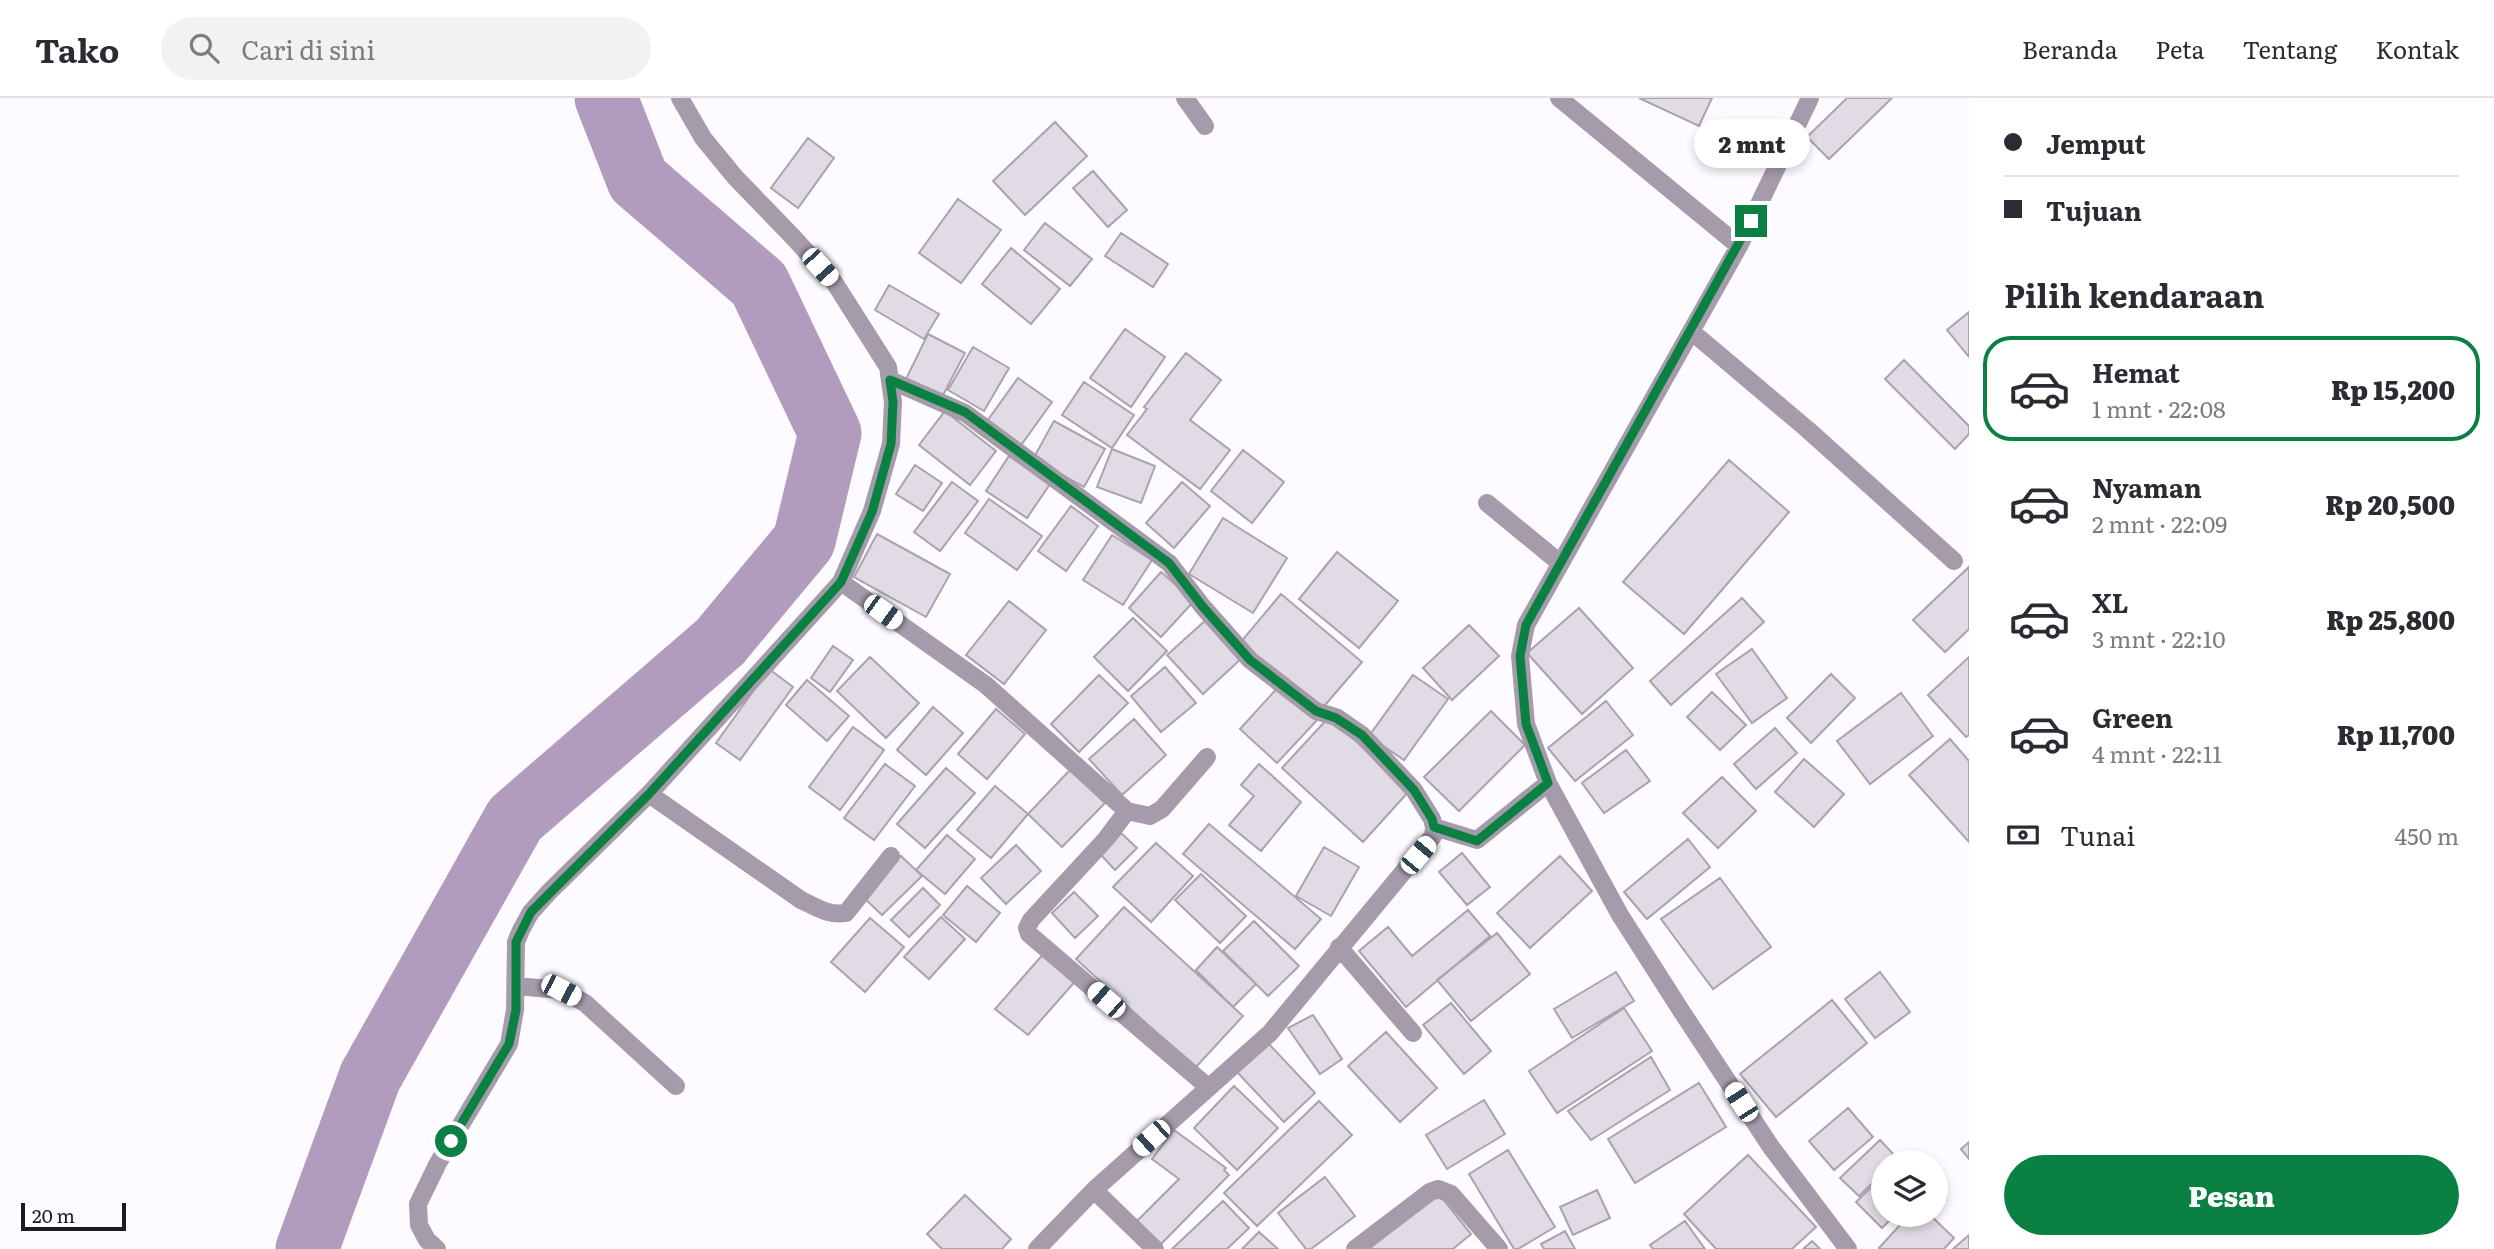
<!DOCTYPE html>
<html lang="id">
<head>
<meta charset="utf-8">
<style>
  :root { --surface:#fff; --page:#f2f2f3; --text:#2b2b33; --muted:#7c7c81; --line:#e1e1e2; --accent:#0b8043 }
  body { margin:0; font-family:Literata,serif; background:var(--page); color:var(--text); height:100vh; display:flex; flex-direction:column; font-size:26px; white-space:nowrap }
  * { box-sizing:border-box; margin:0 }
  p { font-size:23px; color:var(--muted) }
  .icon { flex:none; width:38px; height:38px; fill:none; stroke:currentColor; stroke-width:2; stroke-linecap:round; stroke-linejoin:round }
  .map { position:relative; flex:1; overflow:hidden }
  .drawer { display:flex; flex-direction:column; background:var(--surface); width:525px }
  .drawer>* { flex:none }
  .guide { display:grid; align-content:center; height:154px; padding:0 35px; background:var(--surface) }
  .tools { position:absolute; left:1871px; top:1052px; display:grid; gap:14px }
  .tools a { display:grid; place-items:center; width:77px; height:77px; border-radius:50%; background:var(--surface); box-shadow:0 4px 10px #0003; font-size:35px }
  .scale { position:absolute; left:21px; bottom:18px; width:105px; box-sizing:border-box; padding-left:7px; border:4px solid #1d1b1e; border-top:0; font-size:19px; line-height:24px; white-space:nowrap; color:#1d1b1e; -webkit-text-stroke:5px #fdfbff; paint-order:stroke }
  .end { position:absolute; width:32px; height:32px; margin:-16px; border:9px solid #0b8043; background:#fff; box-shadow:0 0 0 4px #fff }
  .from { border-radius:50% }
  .bubble { position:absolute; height:49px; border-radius:24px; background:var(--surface); box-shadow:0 4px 10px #0003; font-size:23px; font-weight:800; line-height:49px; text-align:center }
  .car { position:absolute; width:21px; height:42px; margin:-21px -10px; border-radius:9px; box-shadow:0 0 5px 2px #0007; background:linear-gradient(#fff 24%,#345 0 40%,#fff 0 76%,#345 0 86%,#fff 0) }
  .guide b { display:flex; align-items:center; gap:24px; height:66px; font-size:26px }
  .guide b+b { border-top:2px solid var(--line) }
  .guide i { width:18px; height:18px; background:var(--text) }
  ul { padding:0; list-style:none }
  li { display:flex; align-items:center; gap:21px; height:105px; margin:0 14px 10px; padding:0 21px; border:4px solid transparent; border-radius:28px }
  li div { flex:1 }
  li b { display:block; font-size:26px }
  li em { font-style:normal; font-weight:800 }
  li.on { border-color:var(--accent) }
  li>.icon { width:63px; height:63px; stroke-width:1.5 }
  h2 { padding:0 35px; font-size:32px; line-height:84px }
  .pay { display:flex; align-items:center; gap:18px; height:77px; padding:0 35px; font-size:26px }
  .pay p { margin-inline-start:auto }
  .primary-button { display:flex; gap:14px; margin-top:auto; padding:14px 35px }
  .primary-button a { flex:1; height:80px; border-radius:42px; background:var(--accent); color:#fff; font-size:28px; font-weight:800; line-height:80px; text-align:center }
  header { display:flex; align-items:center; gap:42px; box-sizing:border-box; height:98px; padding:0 35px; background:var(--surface); border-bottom:2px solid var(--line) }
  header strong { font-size:33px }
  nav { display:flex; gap:38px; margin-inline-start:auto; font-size:24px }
  .search { width:490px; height:63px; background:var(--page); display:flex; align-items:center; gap:18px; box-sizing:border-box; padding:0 24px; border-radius:38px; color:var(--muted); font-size:26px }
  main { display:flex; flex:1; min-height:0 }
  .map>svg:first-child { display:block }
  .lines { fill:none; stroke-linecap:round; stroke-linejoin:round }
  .river { stroke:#b29cbe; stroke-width:63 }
  .building { fill:#e1dbe5; stroke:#a8a3ac; stroke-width:2 }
  .minor { stroke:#a59bab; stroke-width:18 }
  .route { stroke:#0b8043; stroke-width:9 }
</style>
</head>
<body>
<header>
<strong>Tako</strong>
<div class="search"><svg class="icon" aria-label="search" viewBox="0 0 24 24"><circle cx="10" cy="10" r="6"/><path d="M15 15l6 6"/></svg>Cari di sini</div>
<nav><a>Beranda</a><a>Peta</a><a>Tentang</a><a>Kontak</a></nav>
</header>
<main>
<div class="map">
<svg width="1969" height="1151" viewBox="0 0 1969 1151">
  <rect width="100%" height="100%" fill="#fdfbff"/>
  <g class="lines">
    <path class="river" d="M307,1151L370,979L515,721L720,544L804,443L830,335L759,186L638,82L606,0"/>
  </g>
  <path class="building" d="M1639,0H1712L1699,28Z
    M1847,0H1892L1829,61L1807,39Z
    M1055,24L1087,58L1025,117L993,83Z
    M808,40L834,60L798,110L771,90Z
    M1093,73L1127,112L1108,129L1073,90Z
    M958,101L1001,132L961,185L919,155Z
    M1045,125L1092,161L1070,188L1024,152Z
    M1121,135L1168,166L1153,189L1105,158Z
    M1011,150L1060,191L1031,226L982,186Z
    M889,187L939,216L924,241L875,212Z
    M1969,214V259L1947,232Z
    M1125,231L1165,259L1131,309L1090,280Z
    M928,236L965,255L941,301L905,283Z
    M973,249L1009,270L984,313L948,292Z
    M1186,255L1221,282L1190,322L1230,352L1200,391L1127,337L1147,311L1144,309Z
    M1904,262L1969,328V336L1955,351L1885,281Z
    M1018,280L1052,304L1019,350L985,326Z
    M1084,284L1134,317L1112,350L1062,317Z
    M945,313L996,353L970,387L919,347Z
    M1054,323L1105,351L1084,389L1033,361Z
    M1112,351L1155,368L1141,405L1097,389Z
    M1243,352L1284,384L1252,425L1211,393Z
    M1009,358L1050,386L1027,420L986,393Z
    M1729,362L1789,414L1684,536L1623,484Z
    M915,367L942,385L923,413L896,396Z
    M952,384L978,403L940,453L914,434Z
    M1182,384L1210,408L1174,450L1146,425Z
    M989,401L1042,438L1017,472L965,435Z
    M1071,408L1098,428L1066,473L1038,453Z
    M1223,420L1287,460L1253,515L1189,476Z
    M877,436L950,476L926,519L854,479Z
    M1112,437L1152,462L1123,507L1083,482Z
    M1337,454L1398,503L1359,550L1299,501Z
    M1969,469V531L1945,554L1913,522Z
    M1161,474L1194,503L1161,539L1129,510Z
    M1281,496L1362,564L1320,613L1239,546Z
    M1742,500L1764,524L1671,607L1650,583Z
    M1009,503L1046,532L1004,586L966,557Z
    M1579,510L1633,570L1582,616L1527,555Z
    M1133,520L1167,553L1128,593L1094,559Z
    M1207,521L1242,560L1203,596L1167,557Z
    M1469,527L1499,558L1452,602L1423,570Z
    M833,548L853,562L830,594L811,580Z
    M1752,551L1787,600L1752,625L1716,576Z
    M870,559L919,605L886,640L837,593Z
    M1969,559V637L1966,639L1928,597Z
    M1165,569L1196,605L1161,634L1131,598Z
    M769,571L793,589L740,662L716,645Z
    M1831,576L1855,600L1811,645L1787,620Z
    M1099,577L1128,605L1079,654L1051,626Z
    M1413,577L1448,601L1404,662L1369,638Z
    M807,582L849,618L827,643L786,607Z
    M1281,586L1319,620L1277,665L1240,631Z
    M1712,594L1746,627L1720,652L1687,619Z
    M1901,595L1933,638L1870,686L1837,643Z
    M1606,603L1633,637L1575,683L1548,650Z
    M933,609L963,635L926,677L897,652Z
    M996,611L1025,636L987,681L958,656Z
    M1491,613L1525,647L1459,713L1424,679Z
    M1329,619L1410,692L1363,744L1282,670Z
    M1134,621L1166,657L1122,697L1089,661Z
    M853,629L884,652L840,712L809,689Z
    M1775,630L1797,655L1756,691L1734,666Z
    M1950,641L1969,663V744L1909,677Z
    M1626,652L1650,683L1604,715L1582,685Z
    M1804,661L1844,696L1814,729L1775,694Z
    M885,666L915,688L874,742L844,720Z
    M1259,666L1301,704L1261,753L1229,727L1254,698L1241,687Z
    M946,670L975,695L925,750L897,726Z
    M1070,672L1105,705L1062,749L1028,716Z
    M1722,679L1756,713L1718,750L1683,715Z
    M995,688L1028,716L991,760L957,732Z
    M1209,726L1321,821L1295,851L1183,756Z
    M1121,735L1137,750L1115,772L1100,756Z
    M947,737L975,761L945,796L916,772Z
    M1688,741L1710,769L1647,821L1624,794Z
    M1156,745L1193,778L1151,824L1113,789Z
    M1016,747L1041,773L1006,806L981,780Z
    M1324,749L1359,769L1331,818L1296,798Z
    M1462,755L1490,789L1467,807L1439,774Z
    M901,758L922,778L882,817L861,797Z
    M1560,758L1592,793L1530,850L1497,815Z
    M1201,776L1246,818L1220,845L1175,802Z
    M1720,780L1771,849L1713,891L1661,821Z
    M967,788L1000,815L976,844L943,817Z
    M923,790L940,807L909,839L891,822Z
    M1074,794L1098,818L1075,840L1052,815Z
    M1124,809L1243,918L1195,970L1076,861Z
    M1468,812L1490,838L1406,909L1359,853L1388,829L1412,858Z
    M941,819L965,841L929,881L904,859Z
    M870,820L904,849L865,894L831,864Z
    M1254,823L1299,868L1268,898L1223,853Z
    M1497,835L1530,876L1471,923L1437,882Z
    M1217,849L1256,886L1233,909L1196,872Z
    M1046,853L1078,880L1028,937L995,911Z
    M1616,874L1634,903L1572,940L1554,911Z
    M1880,874L1910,914L1875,940L1845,901Z
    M1832,902L1867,945L1776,1019L1740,976Z
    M1451,905L1491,953L1464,976L1423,927Z
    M1624,910L1652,953L1557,1015L1529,973Z
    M1313,917L1342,961L1320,976L1288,930Z
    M1386,934L1437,990L1400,1024L1348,968Z
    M1268,945L1315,995L1284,1024L1237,974Z
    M1651,959L1670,992L1591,1042L1568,1013Z
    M1699,985L1726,1029L1635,1085L1608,1041Z
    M1234,988L1278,1030L1237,1072L1194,1030Z
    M1484,1002L1505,1036L1447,1071L1426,1037Z
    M1319,1003L1352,1037L1257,1128L1224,1095Z
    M1848,1010L1873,1039L1834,1072L1809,1043Z
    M1174,1032L1226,1070L1224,1072L1229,1077L1160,1147L1136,1124L1179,1081L1152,1061Z
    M1880,1042L1898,1061L1894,1064H1883V1075L1859,1098L1840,1080Z
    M1969,1044V1061L1961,1051Z
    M1508,1052L1555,1129L1518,1151H1514L1469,1076Z
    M1748,1057L1816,1129L1792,1151H1716L1684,1116Z
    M1883,1078V1116H1896L1882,1130L1856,1104Z
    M1325,1079L1355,1118L1311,1151H1306L1278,1115Z
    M1597,1092L1610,1120L1573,1137L1560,1109Z
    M1438,1095L1471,1136L1453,1151H1369Z
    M965,1097L1011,1141L1002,1151H942L927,1136Z
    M1223,1103L1249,1130L1227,1151H1172Z
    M1910,1116H1929L1954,1140L1944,1151H1880L1879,1150Z
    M1685,1123L1705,1151H1653L1650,1147Z
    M1565,1133L1575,1151H1544L1541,1146Z
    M1259,1134L1278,1151H1242Z
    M1969,1137V1151H1953Z
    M1812,1143L1820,1151H1803Z"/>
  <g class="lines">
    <path class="minor" d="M1185,0L1205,28
      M1559,0L1739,148
      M1810,0L1739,148L1526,527L1520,558L1526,626L1548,685L1620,817L1682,914L1771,1049L1848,1151
      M1691,233L1807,331L1954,463
      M890,282L965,315L1169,465L1203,509L1250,562L1316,613L1336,619L1362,637L1414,692L1432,721L1434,729L1433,738L1270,935L1094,1092L1037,1151
      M1487,405L1560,465
      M841,484L986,587L1127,713
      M1207,659L1162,711L1150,718L1127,713L1106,741L1031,822L1027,830L1029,836L1208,989
      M649,696L801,802C816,809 829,818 846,815L891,758
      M1434,729L1477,742L1548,685
      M1339,849L1413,935
      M516,888L561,892L585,905L676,988
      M1094,1092L1155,1151
      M437,1151L427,1142L419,1127L418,1106L438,1065L509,946L515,912L516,844L521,832L531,814L549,794L649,696L841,484L872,413L891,346L893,304L888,269L834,184L793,139L735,79L703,40L680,0
      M1355,1151L1430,1094L1438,1091L1451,1096L1499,1151"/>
  </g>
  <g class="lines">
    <path class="route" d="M451,1043L509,946L516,912V844L531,814L649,696L841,484L872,414L891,346L893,304L890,282L965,314L1169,465L1203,509L1250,562L1316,613L1336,620L1362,637L1414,692L1432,721L1434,729L1477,743L1548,685L1526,626L1520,558L1526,527L1751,123"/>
  </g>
</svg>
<div class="tools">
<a><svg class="icon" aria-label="layers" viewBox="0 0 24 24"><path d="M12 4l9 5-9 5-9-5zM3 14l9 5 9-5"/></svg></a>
</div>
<div class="scale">20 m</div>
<i class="end from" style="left:451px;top:1043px"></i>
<i class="end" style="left:1751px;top:123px"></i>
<div class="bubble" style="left:1694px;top:21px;width:116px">2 mnt</div>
<i class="car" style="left:820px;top:169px;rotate:138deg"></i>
<i class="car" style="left:883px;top:514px;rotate:126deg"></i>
<i class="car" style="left:1418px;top:757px;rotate:40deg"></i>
<i class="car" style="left:561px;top:892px;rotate:117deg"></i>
<i class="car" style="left:1106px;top:902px;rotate:311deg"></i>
<i class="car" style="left:1741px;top:1004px;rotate:327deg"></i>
<i class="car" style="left:1151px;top:1040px;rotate:228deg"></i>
</div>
<section class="drawer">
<div class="guide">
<b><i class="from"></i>Jemput</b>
<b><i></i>Tujuan</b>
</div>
<h2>Pilih kendaraan</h2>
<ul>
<li class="on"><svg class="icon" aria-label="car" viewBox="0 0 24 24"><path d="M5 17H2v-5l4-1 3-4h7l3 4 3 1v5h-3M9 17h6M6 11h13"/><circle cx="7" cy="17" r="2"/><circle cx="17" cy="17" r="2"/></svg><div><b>Hemat</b><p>1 mnt · 22:08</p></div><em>Rp 15,200</em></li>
<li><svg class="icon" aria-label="car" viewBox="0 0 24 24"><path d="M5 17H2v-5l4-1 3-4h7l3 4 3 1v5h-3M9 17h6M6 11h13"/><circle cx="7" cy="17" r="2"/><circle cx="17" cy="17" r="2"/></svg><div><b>Nyaman</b><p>2 mnt · 22:09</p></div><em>Rp 20,500</em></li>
<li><svg class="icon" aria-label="car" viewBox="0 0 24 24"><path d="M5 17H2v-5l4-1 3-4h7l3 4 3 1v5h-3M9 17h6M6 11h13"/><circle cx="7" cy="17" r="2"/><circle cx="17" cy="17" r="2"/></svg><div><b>XL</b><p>3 mnt · 22:10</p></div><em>Rp 25,800</em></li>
<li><svg class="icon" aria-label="car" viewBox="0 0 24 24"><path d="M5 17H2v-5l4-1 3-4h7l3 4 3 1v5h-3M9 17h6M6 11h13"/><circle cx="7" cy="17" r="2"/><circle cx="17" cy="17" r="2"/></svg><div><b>Green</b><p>4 mnt · 22:11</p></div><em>Rp 11,700</em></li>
</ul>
<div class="pay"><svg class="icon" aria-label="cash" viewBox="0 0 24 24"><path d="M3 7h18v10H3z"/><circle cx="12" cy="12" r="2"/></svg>Tunai<p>450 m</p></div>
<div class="primary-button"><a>Pesan</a></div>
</section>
</main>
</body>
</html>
